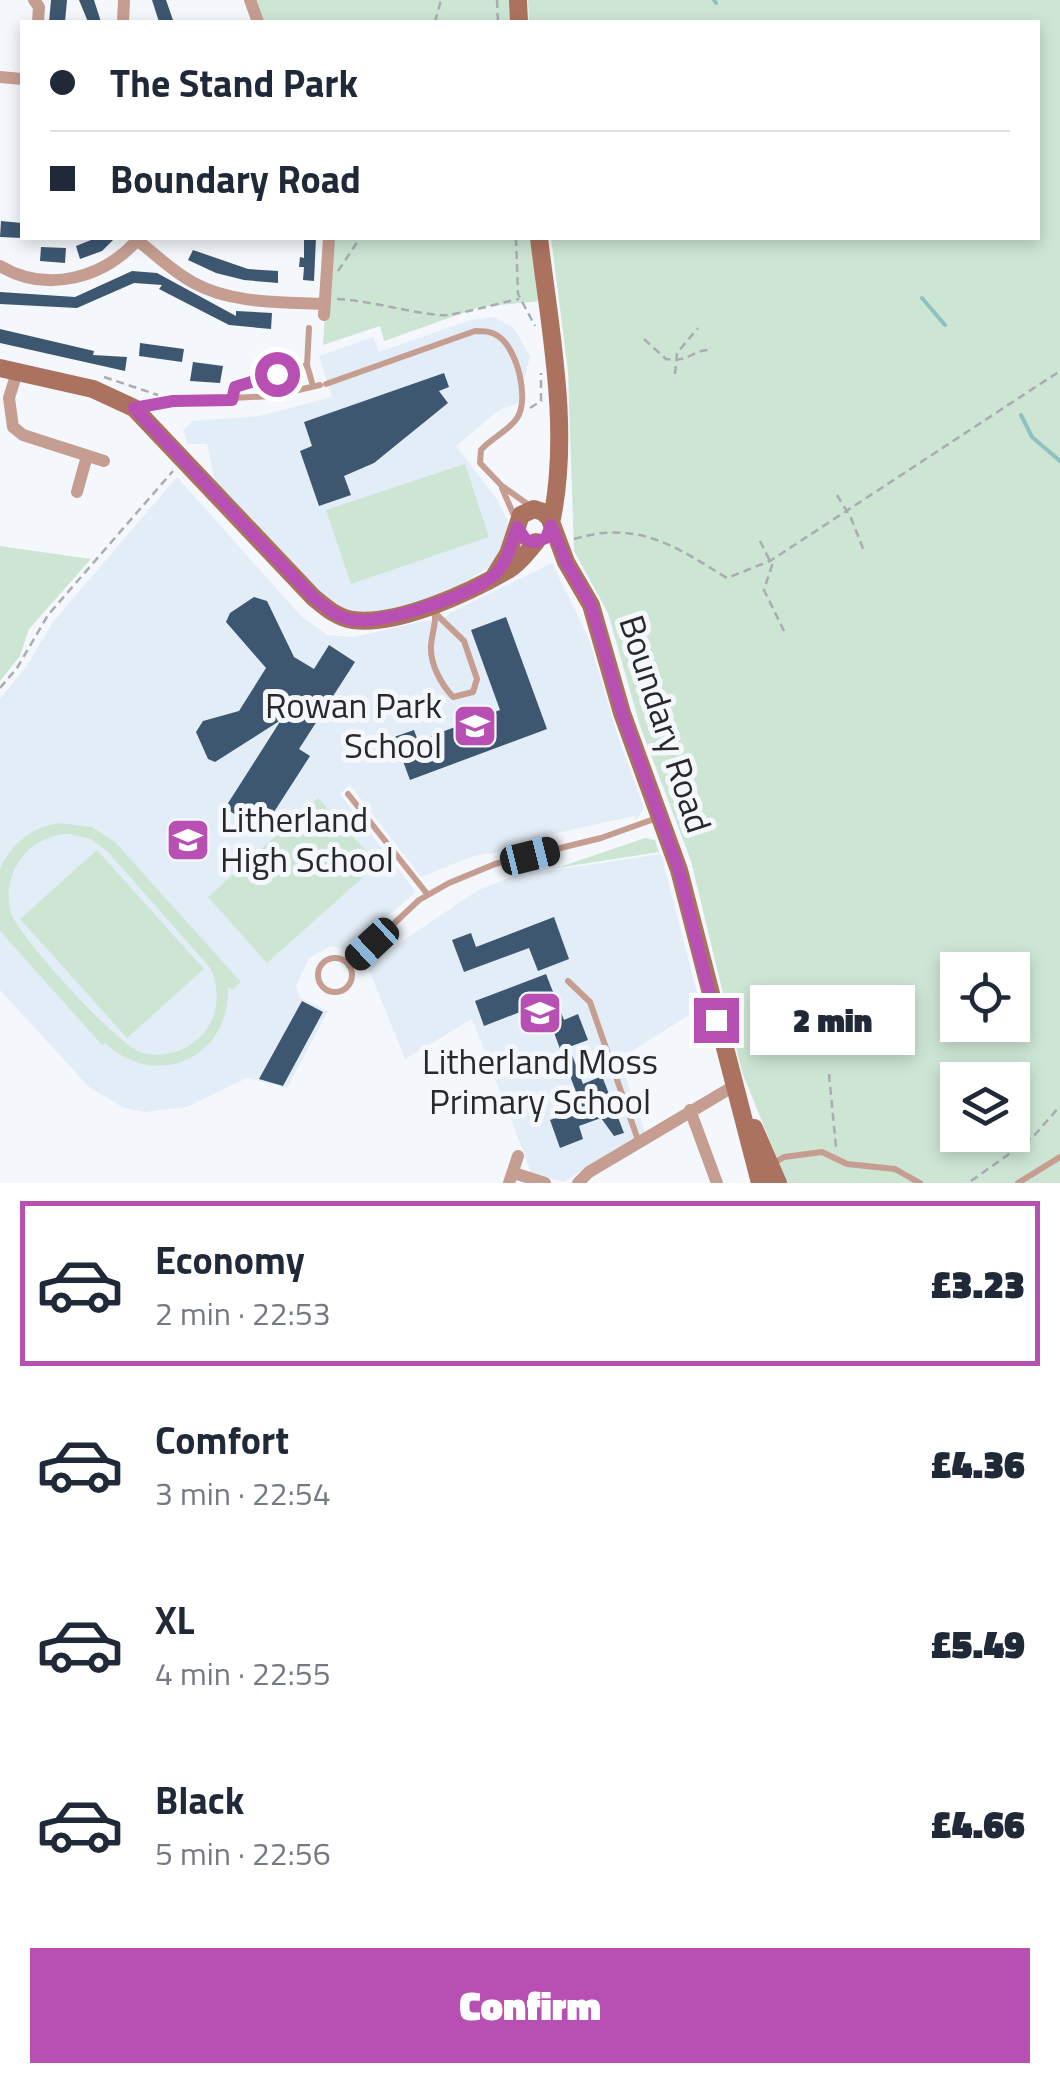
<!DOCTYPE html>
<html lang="en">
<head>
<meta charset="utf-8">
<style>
  :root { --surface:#fff; --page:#f2f2f3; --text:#1f2937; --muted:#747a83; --line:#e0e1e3; --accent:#b84fb2 }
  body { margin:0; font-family:"Titillium Web",sans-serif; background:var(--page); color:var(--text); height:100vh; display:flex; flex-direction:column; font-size:38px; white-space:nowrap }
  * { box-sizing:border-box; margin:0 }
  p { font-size:32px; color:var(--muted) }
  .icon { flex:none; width:55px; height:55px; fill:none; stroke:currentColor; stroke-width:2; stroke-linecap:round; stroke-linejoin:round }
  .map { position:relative; height:1183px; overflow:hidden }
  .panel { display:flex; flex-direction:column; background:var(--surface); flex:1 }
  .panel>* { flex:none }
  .top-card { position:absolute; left:20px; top:20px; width:1020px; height:220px; border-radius:0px; box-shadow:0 5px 15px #0003; display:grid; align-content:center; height:220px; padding:0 30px; background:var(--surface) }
  .controls { position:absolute; left:940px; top:952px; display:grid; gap:20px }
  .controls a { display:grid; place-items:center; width:90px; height:90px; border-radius:0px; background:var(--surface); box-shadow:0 5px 15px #0003; font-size:50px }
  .end { position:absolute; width:45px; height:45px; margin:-22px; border:12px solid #b84fb2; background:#fff; box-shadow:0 0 0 5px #fff }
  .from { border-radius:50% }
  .bubble { position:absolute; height:70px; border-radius:0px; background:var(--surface); box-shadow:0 5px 15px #0003; font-size:32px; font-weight:800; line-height:70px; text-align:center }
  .car { position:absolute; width:30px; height:60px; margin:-30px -15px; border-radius:12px; box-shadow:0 0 8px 2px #0007; background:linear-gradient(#222 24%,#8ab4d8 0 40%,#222 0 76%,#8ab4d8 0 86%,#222 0) }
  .top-card b { display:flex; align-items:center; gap:35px; height:95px; font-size:38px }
  .top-card b+b { border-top:2px solid var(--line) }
  .top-card i { width:25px; height:25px; background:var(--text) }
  ul { padding:18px 0 0; list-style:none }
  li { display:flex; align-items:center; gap:30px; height:165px; margin:0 20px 15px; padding:0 10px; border:5px solid transparent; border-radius:0px }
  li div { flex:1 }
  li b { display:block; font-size:38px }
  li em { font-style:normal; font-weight:800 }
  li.current { border-color:var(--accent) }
  li>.icon { width:90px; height:90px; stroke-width:1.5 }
  .cta { display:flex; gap:20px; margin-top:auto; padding:20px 30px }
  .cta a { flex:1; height:115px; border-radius:0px; background:var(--accent); color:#fff; font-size:40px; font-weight:800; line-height:115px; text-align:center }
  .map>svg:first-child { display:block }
  .built { fill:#e3edf7 }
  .green { fill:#cde6d4; fill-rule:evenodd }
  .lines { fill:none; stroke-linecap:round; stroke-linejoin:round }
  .stream { stroke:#8ec1c1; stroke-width:4 }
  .building { fill:#3d5771 }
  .path { stroke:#a9acb0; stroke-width:2.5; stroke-dasharray:8 5; stroke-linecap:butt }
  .lane { stroke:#c69e91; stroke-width:6 }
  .street { stroke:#c69e91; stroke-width:12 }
  .secondary { stroke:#ab735f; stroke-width:18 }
  .route { stroke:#b84fb2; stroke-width:12 }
  .labels { text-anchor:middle; stroke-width:10; stroke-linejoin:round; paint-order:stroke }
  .poi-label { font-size:35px; fill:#28292b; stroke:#f4f8fd; text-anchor:end }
  .street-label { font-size:35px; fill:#28292b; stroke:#f4f8fd }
</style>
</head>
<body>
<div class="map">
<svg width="1060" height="1183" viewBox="0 0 1060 1183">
  <rect width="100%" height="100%" fill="#f4f8fd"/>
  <path class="built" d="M494,317L514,328L530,356L518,403L499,410L456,446L496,498L508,521L507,541L496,562L456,588L418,604L343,618L217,492L207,444H188L183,430L193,421L259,416L332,397L319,356L373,337L379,352L470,320Z
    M177,477L302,617L328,635L354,637L424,621L442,620L450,613L552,563L589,639L617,734L644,808L636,820L634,816L548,835L493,853L473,856L421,877L350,785L340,794L416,892L379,923L375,933L352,952L331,946L309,958L296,986L300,998L328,1011L287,1088L247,1078L186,1107L144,1112L124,1108L89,1087L0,990V699L29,663L52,623Z
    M661,854L701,1008L619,1059L645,1132L563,1182L531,1172L472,1019L405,1059L367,965L478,890L537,867L540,872Z"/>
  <path class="green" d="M250,0H521L523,22H258Z
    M528,0H1060V1183H787L742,1072L691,861L640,726L608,613L574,551L568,371L551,238H1038V22H529ZM958,970H1012V1025H958ZM958,1080H1012V1135H958Z
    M329,238H544L551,300L480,307L384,341L380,326L323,345Z
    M465,464L489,537L351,584L326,510Z
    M0,546L91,559L29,629L20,656L0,681Z
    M318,798L378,864L267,963L208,897Z
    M60,823L92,827L114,841L241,982L233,990L228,987C231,1057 157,1092 105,1043L102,1045L0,931V869C12,843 31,827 60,823ZM69,834L91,839L108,852L211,969C220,991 219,1015 203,1034C187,1052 162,1059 140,1052C117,1044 19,937 11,913C0,873 29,835 69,834Z
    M645,838L655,840L659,852L557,868Z
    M97,850L204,969L127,1038L20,919Z"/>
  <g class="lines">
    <path class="stream" d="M714,0L716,3
      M922,298L945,325
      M1021,415L1032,437L1060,461"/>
  </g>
  <path class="building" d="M51,0H67L65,22H49Z
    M79,0H94L101,22H88Z
    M152,0H166L173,20L159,22Z
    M1,221L22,223V238L0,237Z
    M96,238H115L102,251L80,259L76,246Z
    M304,238H316L314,281L303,280L304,267H299L300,257L304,258Z
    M41,247L66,248L65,263L40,261Z
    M193,250L248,269L278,271V283L244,280L216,273L188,260Z
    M132,271L157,273L236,316V311L272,313L271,329L229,325L159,289L162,285L134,283L77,308L0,304V292L75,297Z
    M0,329L94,351L93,355L127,357L125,371L0,343Z
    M140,343L184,349L182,362L139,356Z
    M193,362L223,366L220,383L190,381Z
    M444,373L449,387L439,391L448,403L374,463L344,476L351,495L319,506L300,451L312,446L304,422Z
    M254,597L267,601L294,657L314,669L329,645L355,662L299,749L310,756L274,812L263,805L250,824L225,808L281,720L215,762L208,759L196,732L203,721L239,711L266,668L226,622L230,613Z
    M506,617L547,729L410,780L394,737L414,730L418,741L500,710L471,630Z
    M554,917L569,959L538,971L529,948L464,972L452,940L471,933L476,947Z
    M546,974L564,1020L578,1014L588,1040L569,1047L583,1084L602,1076L624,1133L614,1136L601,1118L579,1126L583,1139L560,1148L550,1120L582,1108L543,1003L484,1026L475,1001Z
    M302,1001L323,1012L283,1086L259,1079Z"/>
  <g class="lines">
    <path class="path" d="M497,0L498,22
      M435,22L441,0
      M516,238L518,294L535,326
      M338,271L360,238
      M337,299C373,301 405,312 440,315C453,317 502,302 519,299
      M644,339L666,359C689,363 692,350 709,350
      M675,374L677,353L698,328
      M104,377L158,395
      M530,408L541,401V373
      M837,495L851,518L864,551
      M574,539C638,520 675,546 727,578L770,561L1060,371
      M760,541L772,565L764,590L784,631
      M0,688L17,668L48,615L173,471
      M829,1074L836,1147
      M971,1181L1033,1137L1060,1106"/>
    <path class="lane" d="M307,365L309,328
      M326,384L475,331C484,331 491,331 498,336C517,348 530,399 517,418C509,431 491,438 481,450L480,463L502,486L533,508
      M232,400L235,387L307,365L313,386
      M140,407L173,401L272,396L320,385
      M502,488L515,518
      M433,606C438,622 432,630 431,646C430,664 441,684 453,697L473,692L477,679L464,641L435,613
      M348,794L428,895
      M318 975a17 17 0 1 1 34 0a17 17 0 1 1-34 0Z
      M349,966L419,900L449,883L495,864L601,838L657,818
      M568,981L590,1002L638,1140
      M772,1164L784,1157L822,1152L847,1164L895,1169L920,1183
      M1018,1183L1060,1157"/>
    <path class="street" d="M34,0L39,7L38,22
      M250,0L258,22
      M123,22L124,0
      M0,77L22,79
      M137,240C155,254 173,272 194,283C232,304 282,302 325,304
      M0,266C47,294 105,278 139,238
      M324,315L329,238
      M18,369L9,398L13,427L23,435L104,461
      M77,492L87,456
      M690,1110L717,1183
      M514,1173L545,1183
      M509,1183L518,1156
      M578,1183L589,1172L734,1086"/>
    <path class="secondary" d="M518,0L519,22
      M539,238C550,330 571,432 551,523
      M0,368L93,389L134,408L313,597C325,607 337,618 353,620C398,626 470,592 508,570C519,564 528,551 536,542
      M495,575L508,554L521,515L534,509L543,512L550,519L566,562L591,605L622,713L679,870L760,1183
      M754,1128L778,1183"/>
  </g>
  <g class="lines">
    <path class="route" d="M277,374L235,387L232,400L173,401L134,408L313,597C325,607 337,618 353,620C385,624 469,596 493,576C507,564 512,543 517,527L526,540L536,542L546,538L551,525L566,562L591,605L622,713L679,870L716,1020"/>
  </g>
  <defs>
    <symbol id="school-square" viewBox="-11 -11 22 22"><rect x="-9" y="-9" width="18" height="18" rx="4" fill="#b84fb2" stroke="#f4f8fd"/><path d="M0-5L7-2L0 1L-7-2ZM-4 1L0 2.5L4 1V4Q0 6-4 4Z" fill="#fff"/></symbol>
  </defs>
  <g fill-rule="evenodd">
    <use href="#school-square" x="450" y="701" width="50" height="50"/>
    <use href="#school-square" x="163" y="815" width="50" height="50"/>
    <use href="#school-square" x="515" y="988" width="50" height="50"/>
  </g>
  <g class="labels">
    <g class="poi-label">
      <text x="442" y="718">Rowan Park<tspan x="442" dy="40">School</tspan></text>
      <text x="220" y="832" text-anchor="start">Litherland<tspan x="220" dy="40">High School</tspan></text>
      <text x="540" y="1074" text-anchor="middle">Litherland Moss<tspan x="540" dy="40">Primary School</tspan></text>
    </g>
    <g class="street-label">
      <text transform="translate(665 724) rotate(72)" y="12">Boundary Road</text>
    </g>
  </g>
</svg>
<div class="controls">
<a><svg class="icon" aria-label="locate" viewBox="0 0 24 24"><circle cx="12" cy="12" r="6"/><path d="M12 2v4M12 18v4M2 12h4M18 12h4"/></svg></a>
<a><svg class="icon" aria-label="layers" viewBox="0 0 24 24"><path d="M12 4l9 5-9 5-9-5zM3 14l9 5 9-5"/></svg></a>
</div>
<i class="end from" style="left:277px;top:374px"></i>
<i class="end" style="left:716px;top:1020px"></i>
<div class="bubble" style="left:750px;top:985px;width:165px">2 min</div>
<i class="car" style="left:530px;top:856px;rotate:76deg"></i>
<i class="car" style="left:372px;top:944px;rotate:227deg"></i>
<div class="top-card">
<b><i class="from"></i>The Stand Park</b>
<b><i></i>Boundary Road</b>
</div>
</div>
<section class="panel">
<ul>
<li class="current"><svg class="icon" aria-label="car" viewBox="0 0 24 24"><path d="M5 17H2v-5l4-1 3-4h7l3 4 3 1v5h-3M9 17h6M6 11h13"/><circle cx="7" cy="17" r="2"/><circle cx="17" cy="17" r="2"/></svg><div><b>Economy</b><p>2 min · 22:53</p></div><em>£3.23</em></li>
<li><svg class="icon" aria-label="car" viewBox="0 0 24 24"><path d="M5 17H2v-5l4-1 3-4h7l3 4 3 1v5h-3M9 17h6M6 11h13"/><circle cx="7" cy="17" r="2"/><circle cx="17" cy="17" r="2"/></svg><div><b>Comfort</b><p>3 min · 22:54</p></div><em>£4.36</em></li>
<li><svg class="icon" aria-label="car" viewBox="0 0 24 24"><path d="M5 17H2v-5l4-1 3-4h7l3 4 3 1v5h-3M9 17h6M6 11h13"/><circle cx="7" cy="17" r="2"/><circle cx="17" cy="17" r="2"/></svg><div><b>XL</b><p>4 min · 22:55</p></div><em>£5.49</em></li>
<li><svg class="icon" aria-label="car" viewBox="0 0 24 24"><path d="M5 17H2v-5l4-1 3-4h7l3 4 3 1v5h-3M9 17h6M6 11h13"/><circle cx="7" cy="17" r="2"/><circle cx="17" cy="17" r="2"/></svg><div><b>Black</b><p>5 min · 22:56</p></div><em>£4.66</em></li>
</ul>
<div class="cta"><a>Confirm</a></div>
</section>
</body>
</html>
